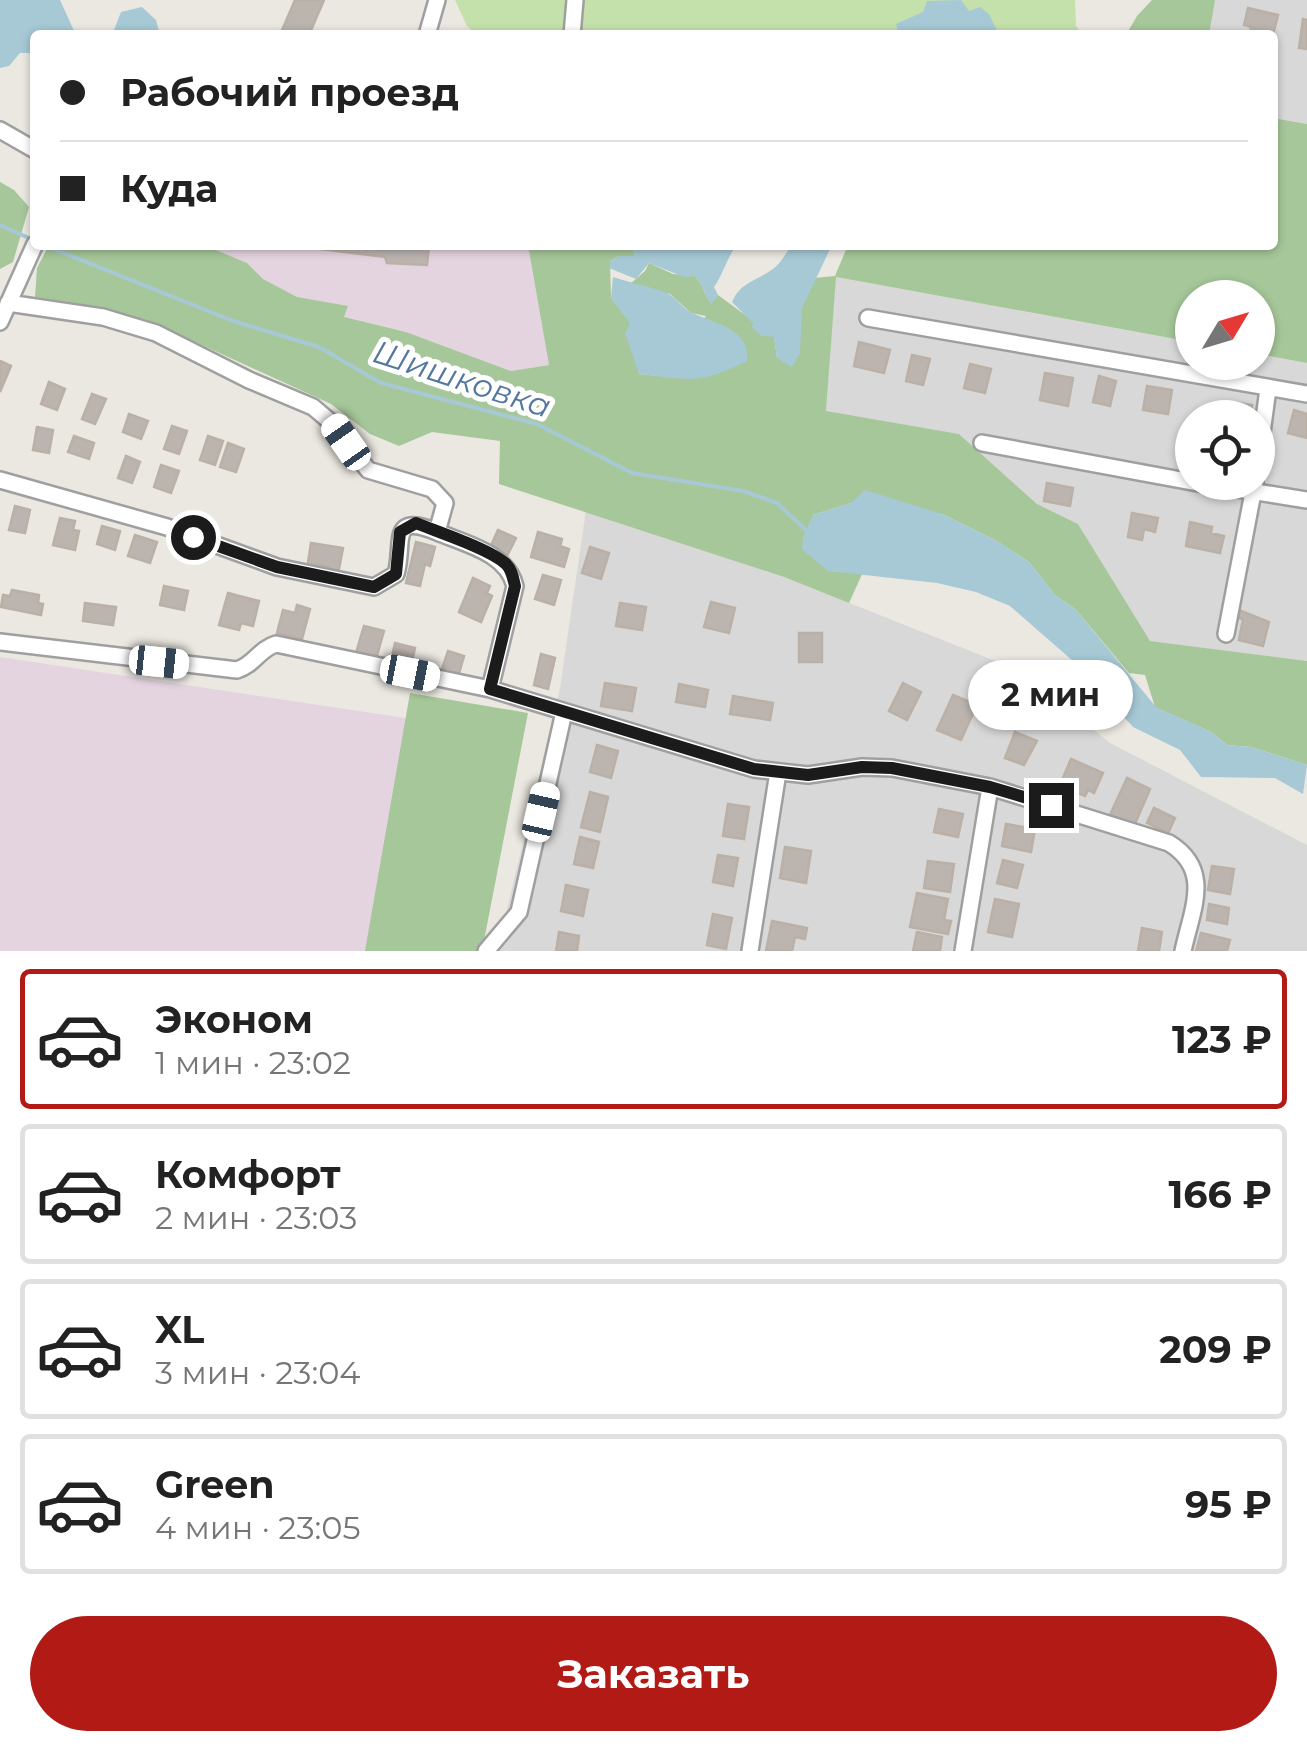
<!DOCTYPE html>
<html lang="ru">
<head>
<meta charset="utf-8">
<style>
  :root { --surface:#fff; --page:#f2f2f2; --text:#222; --muted:#767676; --line:#e0e0e0; --accent:#b11a15 }
  body { margin:0; font-family:Montserrat,sans-serif; background:var(--page); color:var(--text); height:100vh; display:flex; flex-direction:column; font-size:38px; white-space:nowrap }
  * { box-sizing:border-box; margin:0 }
  p { font-size:32px; color:var(--muted) }
  .icon { flex:none; width:55px; height:55px; fill:none; stroke:currentColor; stroke-width:2; stroke-linecap:round; stroke-linejoin:round }
  .map { position:relative; height:951px; overflow:hidden }
  .drawer { display:flex; flex-direction:column; background:var(--surface); flex:1 }
  .drawer>* { flex:none }
  .hud { position:absolute; left:30px; top:30px; width:1248px; height:220px; border-radius:10px; box-shadow:0 2px 8px #0004; display:grid; align-content:center; height:220px; padding:0 30px; background:var(--surface) }
  .needle { width:65px; rotate:52deg }
  .controls { position:absolute; left:1175px; top:280px; display:grid; gap:20px }
  .controls a { display:grid; place-items:center; width:100px; height:100px; border-radius:50%; background:var(--surface); box-shadow:0 2px 8px #0004; font-size:50px }
  .end { position:absolute; width:45px; height:45px; margin:-22px; border:12px solid #1b1b1b; background:#fff; box-shadow:0 0 0 5px #fff }
  .from { border-radius:50% }
  .bubble { position:absolute; height:70px; border-radius:35px; background:var(--surface); box-shadow:0 2px 8px #0004; font-size:32px; font-weight:700; line-height:70px; text-align:center }
  .car { position:absolute; width:30px; height:60px; margin:-30px -15px; border-radius:12px; box-shadow:0 0 8px 2px #0007; background:linear-gradient(#fff 24%,#345 0 40%,#fff 0 76%,#345 0 86%,#fff 0) }
  .hud b { display:flex; align-items:center; gap:35px; height:95px; font-size:38px }
  .hud b+b { border-top:2px solid var(--line) }
  .hud i { width:25px; height:25px; background:var(--text) }
  ul { padding:18px 0 0; list-style:none }
  li { display:flex; align-items:center; gap:30px; height:140px; margin:0 20px 15px; padding:0 10px; border:5px solid var(--line); border-radius:10px }
  li div { flex:1 }
  li b { display:block; font-size:38px }
  li em { font-style:normal; font-weight:700 }
  li.selected { border-color:var(--accent) }
  li>.icon { width:90px; height:90px; stroke-width:1.5 }
  .cta { display:flex; gap:20px; margin-top:auto; padding:20px 30px }
  .cta a { flex:1; height:115px; border-radius:60px; background:var(--accent); color:#fff; font-size:40px; font-weight:700; line-height:115px; text-align:center }
  .map>svg:first-child { display:block }
  .residential { fill:#d9d8d8; fill-rule:evenodd }
  .industrial { fill:#e4d4e0 }
  .grass { fill:#c4e1ac }
  .forest { fill:#a6c79a }
  .water { fill:#a6c9d5 }
  .lines { fill:none; stroke-linecap:round; stroke-linejoin:round }
  .stream { stroke:#a6c9d5; stroke-width:4 }
  .building { fill:#bbb4af; stroke:#bbb0a6; stroke-width:2.5 }
  .minor-casing { stroke:#9f9f9f; stroke-width:20 }
  .minor { stroke:#fff; stroke-width:15 }
  .route { stroke:#1b1b1b; stroke-width:12 }
  .labels { text-anchor:middle; stroke-width:10; stroke-linejoin:round; paint-order:stroke }
  .water-label { font-size:32px; font-style:italic; fill:#53779f; stroke:#fff }
</style>
</head>
<body>
<div class="map">
<svg width="1307" height="951" viewBox="0 0 1307 951">
  <rect width="100%" height="100%" fill="#ebe8e1"/>
  <path class="residential" d="M1215,0H1307V124L1273,118L1272,35H1209Z
    M835,277L1192,342V362H1258V354L1307,363V661L1149,641L1078,524L1037,504L959,434L826,412ZM1192,418H1258V482H1192Z
    M586,510L784,577L1023,672L1110,743L1307,845V951H497L560,688Z"/>
  <path class="industrial" d="M204,245H528L549,365L511,371L406,332L343,317L347,306L297,298L263,279L247,263Z
    M0,657L412,719L371,951H0Z"/>
  <path class="grass" d="M455,0H1075L1076,26L1082,35H477L467,26Z"/>
  <path class="forest" d="M1152,0H1215L1209,35H1126L1137,16Z
    M1273,118L1307,124V363L1258,354V298H1192V342L836,277L826,411L959,434L1037,504L1078,524L1150,641L1307,661V765L1251,747L1227,745L1211,732L1155,707L1145,675L1129,673L1076,610L1055,595L1029,562L995,540L942,514L851,503L813,515L828,571L863,572L849,603L784,577L499,484L500,441L432,432L399,446L370,434L331,404L158,325L102,307L35,297L37,268L49,245H112L122,249L125,245H204L247,263L263,279L297,297L348,306L344,317L406,332L511,371L549,365L528,245H632L635,256H619L610,261L611,298L631,323L639,374L659,376L706,316L691,313L670,294L630,284L645,271L649,263L673,274L695,276C704,285 703,294 711,303L718,295L774,336L777,358L814,278L835,276L848,245H1272Z
    M0,182L14,190L29,207L13,262L0,269Z
    M410,693L528,713L482,951H365Z"/>
  <path class="water" d="M0,0H60L76,35H35V53H20L9,66L0,68Z
    M961,0L969,11L980,7L989,14L999,35H899L896,24L923,12L927,1Z
    M142,7L156,20L160,35H108L114,30L121,12Z
    M632,245H737C727,257 724,273 714,287L718,295L711,304C703,294 704,285 695,276L684,277L649,263L636,279L609,268L610,261L619,256H635Z
    M791,245H832L802,308L800,353L792,367L777,358L774,337L762,336L752,328L753,323L732,302C740,283 755,281 770,271C779,266 786,254 791,245Z
    M613,277C630,283 650,286 667,293C677,298 683,309 692,313C715,323 751,330 747,361C698,385 691,380 639,374L625,333L630,323L611,298Z
    M865,490L942,514L995,540L1029,562L1055,595L1076,610L1156,707L1211,732L1227,745L1251,747L1307,765L1303,794L1275,778L1201,777L1180,750L1133,727L1073,661L1010,606L976,592L937,583L828,571L802,549L803,537L813,515L851,503Z"/>
  <g class="lines">
    <path class="stream" d="M0,225L31,239
      M44,245L233,321L319,347L381,383L537,424L632,473L743,491L777,503L806,530"/>
  </g>
  <path class="building" d="M295,0H324L309,35H280Z
    M1248,8L1278,15L1272,39V35H1250L1251,27L1244,25Z
    M1303,19L1307,20V49L1299,48Z
    M429,245L427,265L387,263L385,257L297,246Z
    M859,342L890,350L884,373L854,366Z
    M912,355L930,359L923,385L906,381Z
    M0,361L11,366L0,392Z
    M970,364L991,369L985,393L964,388Z
    M1045,373L1073,378L1068,406L1040,400Z
    M1099,376L1116,381L1110,406L1093,402Z
    M49,382L65,389L57,410L41,404Z
    M1147,386L1172,390L1168,414L1143,410Z
    M92,394L106,399L95,424L82,419Z
    M1232,402L1252,405L1250,418H1230Z
    M1294,410L1307,414V438L1288,433Z
    M129,414L148,421L141,439L123,432Z
    M172,426L187,431L179,454L164,449Z
    M37,427L53,430L49,453L33,450Z
    M74,436L94,443L89,459L68,452Z
    M208,436L223,441L215,465L200,460Z
    M228,443L244,449L236,472L220,467Z
    M126,456L140,462L132,483L118,478Z
    M161,465L179,471L171,493L154,487Z
    M1047,483L1073,488L1070,506L1044,501Z
    M15,506L30,510L25,533L9,530Z
    M1132,513L1158,518L1155,532L1144,529L1142,540L1128,537Z
    M60,518L75,521L73,530L79,531L75,550L53,545Z
    M1190,522L1212,527L1211,533L1224,536L1220,553L1186,546Z
    M102,526L120,531L115,550L97,544Z
    M498,530L516,538L506,558L489,550Z
    M538,532L562,539L560,546L569,549L564,567L531,557Z
    M135,535L157,542L150,563L128,556Z
    M416,542L435,547L430,566L425,564L420,586L406,583Z
    M311,543L343,548L338,574L329,572L330,567L316,564L315,570L307,569Z
    M590,547L609,553L601,579L582,573Z
    M543,575L561,580L554,605L535,599Z
    M473,578L490,586L487,593L492,596L481,622L459,612Z
    M164,586L188,591L184,610L160,605Z
    M12,590L39,595L38,603L43,604L41,615L1,607L3,595L10,596Z
    M228,593L259,601L253,626L241,623L239,630L219,625Z
    M711,602L735,608L729,633L704,627Z
    M85,603L116,607L113,625L83,621Z
    M620,603L646,607L642,630L616,626Z
    M297,605L310,609L302,639L277,633L283,610L295,613Z
    M1236,609L1269,622L1263,646L1239,640L1243,619L1234,617Z
    M364,626L384,631L376,659L356,653Z
    M799,633H822V662H799Z
    M395,643L415,648L411,666L391,661Z
    M448,651L464,656L458,677L441,672Z
    M541,654L555,658L548,689L534,685Z
    M605,683L636,688L632,711L601,706Z
    M903,683L921,692L907,720L889,711Z
    M679,684L708,690L705,707L676,702Z
    M953,695L977,705L961,740L937,730Z
    M733,696L773,703L770,720L730,714Z
    M1015,732L1037,741L1024,765L1005,758Z
    M597,745L618,751L611,778L590,772Z
    M1071,759L1103,773L1094,793L1088,790L1085,796L1072,791L1074,785L1062,780Z
    M1127,778L1150,789L1134,826L1110,815Z
    M590,792L608,797L600,832L581,827Z
    M728,804L749,807L744,839L723,836Z
    M1154,808L1175,818L1168,833L1147,823Z
    M939,809L963,814L958,837L934,832Z
    M1006,824L1035,829L1031,852L1002,846Z
    M580,837L599,842L593,868L574,864Z
    M785,847L811,851L806,883L780,878Z
    M718,855L738,858L733,886L713,882Z
    M1003,860L1023,865L1017,888L997,883Z
    M928,861L954,864L950,892L924,888Z
    M1212,866L1234,869L1230,894L1208,890Z
    M566,885L588,890L583,916L561,911Z
    M917,893L948,899L944,920L951,921L948,934L910,927Z
    M995,899L1019,904L1012,937L988,932Z
    M1209,904L1229,908L1227,924L1207,920Z
    M713,914L732,918L726,949L707,945Z
    M772,921L807,928L805,939L795,937L792,951H766Z
    M1142,928L1162,932L1159,951H1138Z
    M559,932L579,936L577,951H556Z
    M917,932L942,937L940,951H913Z
    M1201,933L1230,940L1227,951H1196Z"/>
  <g class="lines">
    <defs>
      <path id="minor" d="M427,35L437,0
        M572,35L575,0
        M0,130L35,150
        M8,303L103,317L156,333L249,380L313,407L333,424L368,470L432,489L445,503L437,532C466,544 507,553 515,586L490,689L754,769L808,775L862,767L892,768L990,787L1169,843C1213,870 1192,909 1183,951
        M868,318L1307,394
        M0,322L35,244
        M982,443L1192,482
        M1258,462L1268,389
        M0,480L167,527L277,567L374,587L396,574C405,543 388,512 437,532
        M1193,482L1307,500
        M1226,634L1255,482
        M0,642L237,670C254,665 259,649 276,644L490,689
        M486,951L519,912L564,712
        M750,951L778,772
        M963,951L990,787"/>
    </defs>
    <use href="#minor" class="minor-casing"/>
    <use href="#minor" class="minor"/>
  </g>
  <g class="lines">
    <path class="route" d="M193,537L277,567L374,587L396,574L400,532L416,523C438,532 490,549 506,564C512,570 513,578 515,586L490,689L754,769L808,775L862,767L892,768L990,787L1051,805"/>
  </g>
  <g class="labels">
    <g class="water-label">
      <text transform="translate(462 379) rotate(18)" y="11">Шишковка</text>
    </g>
  </g>
</svg>
<div class="controls">
<a><svg class="needle" viewBox="-14 -14 28 28"><path d="M0-13l5 13h-10z" fill="#e53935"/><path d="M0 13l5-13h-10z" fill="#767676"/></svg></a>
<a><svg class="icon" aria-label="locate" viewBox="0 0 24 24"><circle cx="12" cy="12" r="6"/><path d="M12 2v4M12 18v4M2 12h4M18 12h4"/></svg></a>
</div>
<i class="end from" style="left:193px;top:537px"></i>
<i class="end" style="left:1051px;top:805px"></i>
<div class="bubble" style="left:968px;top:660px;width:165px">2 мин</div>
<i class="car" style="left:346px;top:442px;rotate:325deg"></i>
<i class="car" style="left:159px;top:662px;rotate:96deg"></i>
<i class="car" style="left:410px;top:673px;rotate:101deg"></i>
<i class="car" style="left:541px;top:812px;rotate:13deg"></i>
<div class="hud">
<b><i class="from"></i>Рабочий проезд</b>
<b><i></i>Куда</b>
</div>
</div>
<section class="drawer">
<ul>
<li class="selected"><svg class="icon" aria-label="car" viewBox="0 0 24 24"><path d="M5 17H2v-5l4-1 3-4h7l3 4 3 1v5h-3M9 17h6M6 11h13"/><circle cx="7" cy="17" r="2"/><circle cx="17" cy="17" r="2"/></svg><div><b>Эконом</b><p>1 мин · 23:02</p></div><em>123 ₽</em></li>
<li><svg class="icon" aria-label="car" viewBox="0 0 24 24"><path d="M5 17H2v-5l4-1 3-4h7l3 4 3 1v5h-3M9 17h6M6 11h13"/><circle cx="7" cy="17" r="2"/><circle cx="17" cy="17" r="2"/></svg><div><b>Комфорт</b><p>2 мин · 23:03</p></div><em>166 ₽</em></li>
<li><svg class="icon" aria-label="car" viewBox="0 0 24 24"><path d="M5 17H2v-5l4-1 3-4h7l3 4 3 1v5h-3M9 17h6M6 11h13"/><circle cx="7" cy="17" r="2"/><circle cx="17" cy="17" r="2"/></svg><div><b>XL</b><p>3 мин · 23:04</p></div><em>209 ₽</em></li>
<li><svg class="icon" aria-label="car" viewBox="0 0 24 24"><path d="M5 17H2v-5l4-1 3-4h7l3 4 3 1v5h-3M9 17h6M6 11h13"/><circle cx="7" cy="17" r="2"/><circle cx="17" cy="17" r="2"/></svg><div><b>Green</b><p>4 мин · 23:05</p></div><em>95 ₽</em></li>
</ul>
<div class="cta"><a>Заказать</a></div>
</section>
</body>
</html>
